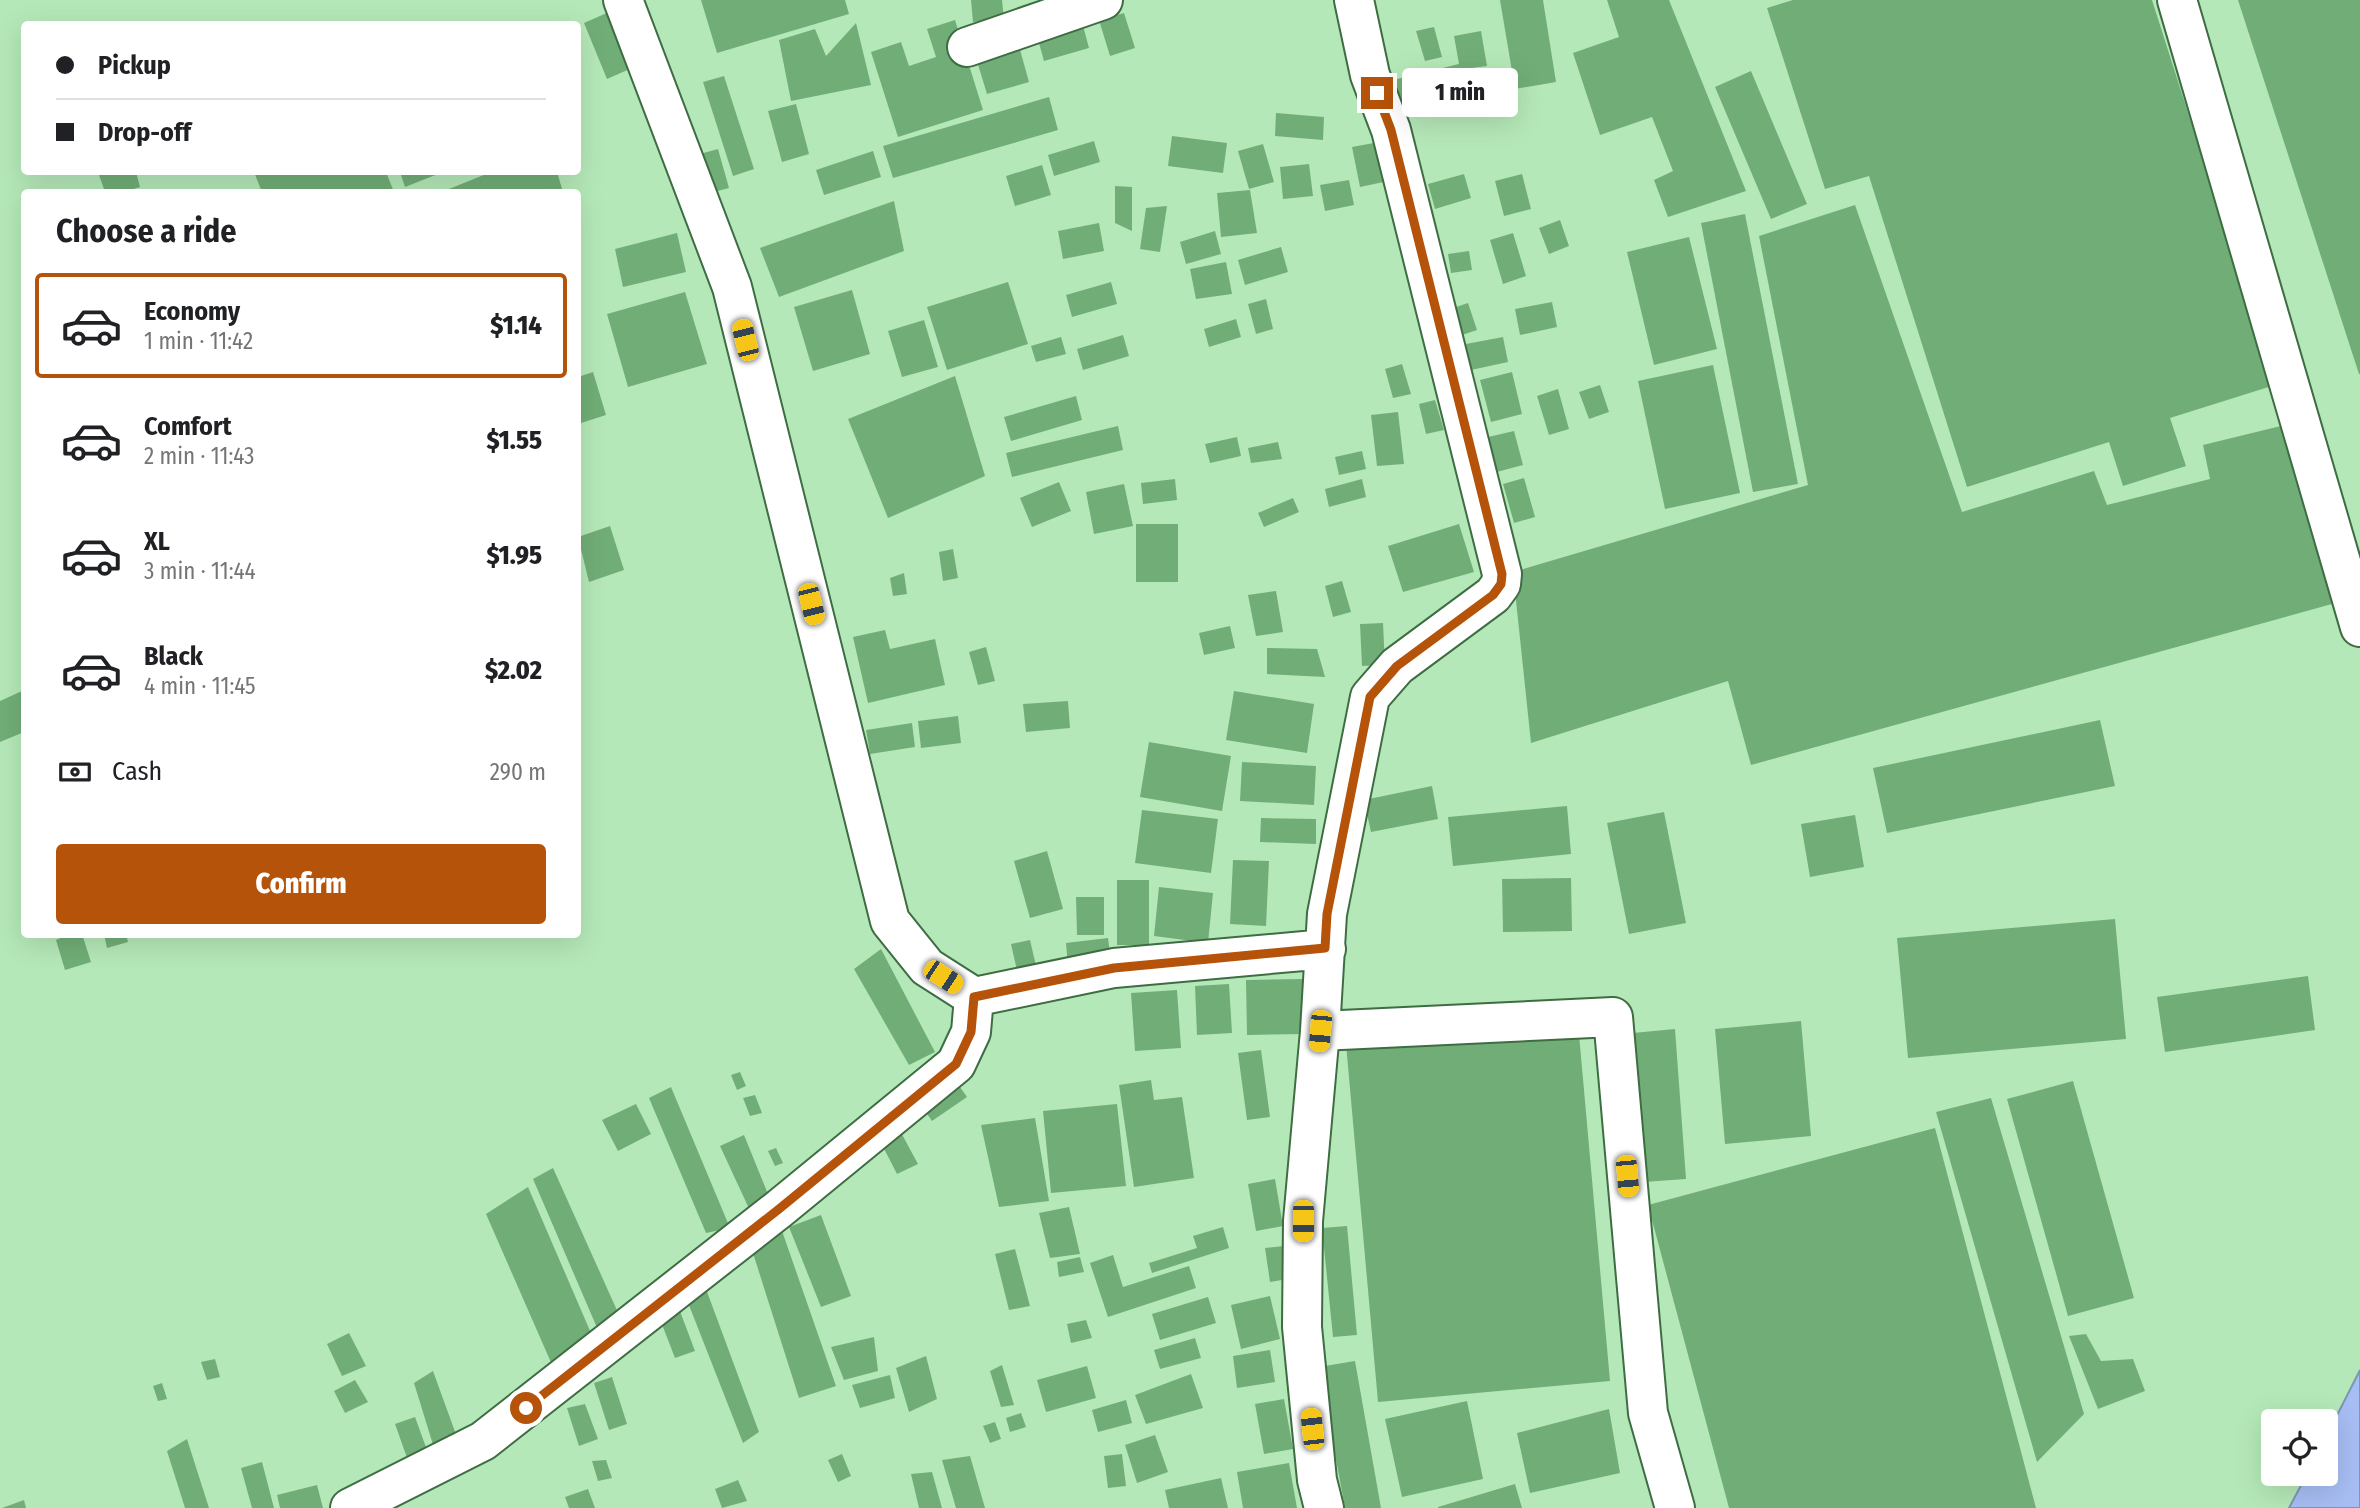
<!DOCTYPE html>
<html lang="en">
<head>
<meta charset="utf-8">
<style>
  :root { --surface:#fff; --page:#f2f2f2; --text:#202124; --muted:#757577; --line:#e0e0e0; --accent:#b45309 }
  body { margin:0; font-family:"Fira Sans Condensed",sans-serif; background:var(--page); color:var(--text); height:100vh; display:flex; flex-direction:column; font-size:26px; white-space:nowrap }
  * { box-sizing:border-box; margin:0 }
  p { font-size:23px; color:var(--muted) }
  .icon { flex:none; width:38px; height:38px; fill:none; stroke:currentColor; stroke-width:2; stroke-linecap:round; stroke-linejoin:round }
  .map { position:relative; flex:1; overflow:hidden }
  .drawer { position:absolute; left:21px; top:189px; width:560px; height:749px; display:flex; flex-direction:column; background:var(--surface); border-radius:7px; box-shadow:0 7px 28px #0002 }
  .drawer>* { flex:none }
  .top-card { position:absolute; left:21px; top:21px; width:560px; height:154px; border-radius:7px; box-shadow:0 7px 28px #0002; display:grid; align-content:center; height:154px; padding:0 35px; background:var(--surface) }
  .fabs { position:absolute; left:2261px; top:1409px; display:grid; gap:14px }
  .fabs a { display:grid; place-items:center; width:77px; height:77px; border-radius:7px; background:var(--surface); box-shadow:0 7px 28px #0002; font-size:35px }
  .end { position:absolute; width:32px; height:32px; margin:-16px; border:9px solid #b45309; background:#fff; box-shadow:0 0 0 4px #fff }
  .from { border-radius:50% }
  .bubble { position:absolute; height:49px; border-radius:7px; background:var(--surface); box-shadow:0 7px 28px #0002; font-size:23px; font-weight:800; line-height:49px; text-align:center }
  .car { position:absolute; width:21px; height:42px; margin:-21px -10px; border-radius:9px; box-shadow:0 0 5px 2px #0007; background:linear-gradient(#f5c518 24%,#345 0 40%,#f5c518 0 76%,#345 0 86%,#f5c518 0) }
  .top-card b { display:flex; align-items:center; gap:24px; height:66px; font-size:26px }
  .top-card b+b { border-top:2px solid var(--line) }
  .top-card i { width:18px; height:18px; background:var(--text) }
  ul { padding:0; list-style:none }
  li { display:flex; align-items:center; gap:21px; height:105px; margin:0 14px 10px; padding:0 21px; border:4px solid transparent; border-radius:7px }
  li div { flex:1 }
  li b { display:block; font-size:26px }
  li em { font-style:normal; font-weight:800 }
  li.on { border-color:var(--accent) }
  li>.icon { width:63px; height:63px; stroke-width:1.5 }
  h2 { padding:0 35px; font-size:32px; line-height:84px }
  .pay { display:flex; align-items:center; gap:18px; height:77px; padding:0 35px; font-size:26px }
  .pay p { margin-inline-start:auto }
  .action { display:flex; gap:14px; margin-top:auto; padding:14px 35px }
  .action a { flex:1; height:80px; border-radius:7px; background:var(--accent); color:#fff; font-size:28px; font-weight:800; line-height:80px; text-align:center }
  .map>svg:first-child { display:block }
  .water { fill:#a7bef4; stroke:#7f95b6; stroke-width:2 }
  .building { fill:#71ae77 }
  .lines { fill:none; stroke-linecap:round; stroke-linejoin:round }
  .minor-casing { stroke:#3e6c43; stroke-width:42 }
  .minor { stroke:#fff; stroke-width:38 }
  .route { stroke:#b45309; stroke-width:9 }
</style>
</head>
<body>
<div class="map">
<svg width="2360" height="1508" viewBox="0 0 2360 1508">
  <rect width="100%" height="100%" fill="#b5e8b8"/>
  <path class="water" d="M2360,1370V1508H2289L2307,1474H2326V1437Z"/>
  <path class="building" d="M701,0H845L849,14L717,53Z
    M971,0H1002L1004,19L973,22Z
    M1500,0H1543L1556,82L1515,89Z
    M1607,0H1669L1746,191L1668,217L1654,180L1673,171L1652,117L1600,135L1573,53L1619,37Z
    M1793,0H2152L2275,385L2170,418L2186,466L2123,486L2109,442L1967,487L1869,176L1825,189L1767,8Z
    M2238,0H2360V374H2359Z
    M618,8L641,64L607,79L584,23Z
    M1124,13L1135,48L1110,56L1099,20Z
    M955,20L983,110L898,137L871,52L901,42L909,66L936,57L927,29Z
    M1082,22L1089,48L1044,61L1037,36Z
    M856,23L871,85L791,101L779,40L815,29L826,56Z
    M1434,27L1442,57L1425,61L1416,31Z
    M1481,31L1487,66L1464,69L1469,89L1396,108L1389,81L1459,64L1454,36Z
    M1019,46L1029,82L987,94L976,58Z
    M1751,71L1807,204L1771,219L1715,87Z
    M724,76L754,169L733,176L703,82Z
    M1049,97L1058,130L893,178L883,146Z
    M796,104L809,154L782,162L768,111Z
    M1276,113L1324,117L1323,140L1275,136Z
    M1172,136L1227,143L1223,173L1168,166Z
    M1390,140L1398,179L1360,187L1352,147Z
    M1094,141L1100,162L1054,176L1048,155Z
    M1263,144L1274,182L1249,189L1238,151Z
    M718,149L729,188L706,194L696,155Z
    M873,151L881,177L824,195L816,170Z
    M1309,164L1313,196L1283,199L1280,167Z
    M1042,165L1051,195L1015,206L1006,176Z
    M98,172H136L140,187L123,192H105Z
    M254,172H386L394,192H262Z
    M400,172H443L405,187Z
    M491,172H557L563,192H451L449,189Z
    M1464,174L1471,198L1435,209L1428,184Z
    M1522,174L1531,209L1504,216L1495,181Z
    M1349,180L1354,205L1325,211L1320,185Z
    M1115,186L1132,187V231L1115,223Z
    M1250,190L1257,233L1221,237L1217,193Z
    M894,201L904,251L779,297L760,248Z
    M1855,205L1962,512L2094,471L2107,505L2210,479L2203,445L2293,423L2339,602L1751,765L1728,681L1531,743L1513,572L1808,485L1759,236Z
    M1167,206L1160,252L1140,249L1146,208Z
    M1745,214L1798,484L1753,492L1701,223Z
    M1560,220L1569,246L1549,254L1539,228Z
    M1099,223L1104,251L1063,259L1058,231Z
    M1215,231L1221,254L1186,264L1180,242Z
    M677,233L686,272L623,287L615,249Z
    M1513,233L1526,276L1503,284L1490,240Z
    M1689,237L1717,349L1654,365L1627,252Z
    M1281,247L1288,272L1245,285L1238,260Z
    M1469,251L1472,270L1451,273L1448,254Z
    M1226,262L1232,294L1196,299L1190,269Z
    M1008,282L1028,344L947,370L927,307Z
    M1111,282L1117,304L1072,317L1066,295Z
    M852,290L870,354L813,371L794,307Z
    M685,292L707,364L628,387L607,314Z
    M1266,299L1273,329L1256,334L1248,304Z
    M1552,302L1557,327L1520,335L1515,309Z
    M1468,303L1477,330L1456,337L1447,310Z
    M1236,319L1241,337L1209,347L1204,329Z
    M924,320L938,367L902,377L888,331Z
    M1123,335L1129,356L1083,370L1077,349Z
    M1061,337L1066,354L1036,362L1031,346Z
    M1503,337L1508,362L1471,370L1466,344Z
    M1402,364L1411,394L1393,398L1385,369Z
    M1713,365L1740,493L1665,509L1638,381Z
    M593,372L606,415L578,424V377Z
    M1512,372L1522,414L1491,422L1480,380Z
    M955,376L985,476L888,518L848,419Z
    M1600,385L1609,412L1589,419L1579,392Z
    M1558,389L1569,429L1549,435L1537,396Z
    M1076,396L1082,420L1011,441L1004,417Z
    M1435,400L1444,430L1426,434L1419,404Z
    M1398,412L1404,464L1377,466L1371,415Z
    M1118,426L1123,450L1012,477L1006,453Z
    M1514,431L1523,465L1493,473L1484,438Z
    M1237,437L1241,456L1210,463L1205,444Z
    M1278,442L1282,459L1251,463L1248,448Z
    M1362,451L1366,469L1339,475L1335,457Z
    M1524,478L1535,517L1514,523L1503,484Z
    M1175,479L1177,500L1143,504L1141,483Z
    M1362,479L1366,497L1329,507L1325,489Z
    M1059,482L1071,511L1032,527L1020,498Z
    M1124,484L1133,526L1094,534L1086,492Z
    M1293,498L1299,512L1264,527L1258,513Z
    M1136,524H1178V582H1136Z
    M1459,524L1474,572L1403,592L1388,546Z
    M610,526L624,570L589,582L578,537Z
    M953,549L958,578L943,581L939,552Z
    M904,573L907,594L893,596L890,578Z
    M1342,581L1351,612L1333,617L1325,586Z
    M1276,591L1283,632L1256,636L1248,595Z
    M1383,623L1385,665L1362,666L1360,624Z
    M1230,626L1235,648L1204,655L1199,633Z
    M885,630L890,649L935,639L945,685L868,703L853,637Z
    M986,647L995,681L978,685L969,652Z
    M1267,648L1317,649L1325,677L1267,674Z
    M22,691L24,732L0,742V701Z
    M1234,691L1314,704L1307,753L1226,740Z
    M1068,701L1070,728L1026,732L1023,704Z
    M958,716L961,743L921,748L918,721Z
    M2100,720L2115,786L1887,833L1873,768Z
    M912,723L915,747L870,754L866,730Z
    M1149,742L1231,756L1222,811L1140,797Z
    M1242,762L1316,766L1314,805L1240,801Z
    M1432,786L1438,819L1371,832L1364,800Z
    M1567,806L1571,854L1453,866L1448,817Z
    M1142,810L1218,819L1211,873L1135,863Z
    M1664,812L1686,923L1629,934L1607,823Z
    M1855,815L1864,867L1810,877L1801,824Z
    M1261,818L1316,819V844L1260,842Z
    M1047,851L1063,909L1030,918L1014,861Z
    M1233,860L1269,861L1266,926L1230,924Z
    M1571,878L1572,931L1503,932L1502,879Z
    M1117,880H1149V945H1117Z
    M1159,887L1213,893L1208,943L1154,936Z
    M1076,897H1104V935H1077Z
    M2115,919L2126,1039L1908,1058L1897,938Z
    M70,934H82L91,962L65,970L56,940Z
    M104,934H126L128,942L107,948Z
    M1108,938L1111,961L1068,966L1066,943Z
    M1030,940L1037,970L1018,975L1011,944Z
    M881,949L935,1052L909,1065L854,969Z
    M2308,976L2315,1030L2165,1052L2157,997Z
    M1303,979L1305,1034L1247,1035L1246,980Z
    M1229,984L1232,1033L1197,1035L1195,986Z
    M1177,990L1181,1048L1135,1051L1131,993Z
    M1801,1021L1811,1136L1725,1144L1715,1029Z
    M1578,1023L1610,1381L1378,1402L1346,1044Z
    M1675,1029L1686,1179L1644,1182L1633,1033Z
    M1261,1050L1270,1117L1247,1120L1238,1053Z
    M740,1072L746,1086L737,1090L731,1075Z
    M953,1077L967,1097L932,1121L918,1101Z
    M1151,1080L1154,1100L1182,1097L1194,1178L1134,1187L1119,1085Z
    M2073,1081L2134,1298L2068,1316L2007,1099Z
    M671,1087L730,1228L706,1233L649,1098Z
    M755,1095L762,1113L750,1116L743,1098Z
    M1991,1098L2084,1414L2037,1462L1936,1112Z
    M636,1104L651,1134L618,1151L602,1120Z
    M1117,1104L1126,1186L1051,1193L1043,1111Z
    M1035,1118L1049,1201L999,1207L981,1125Z
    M898,1127L918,1164L897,1174L878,1137Z
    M1935,1128L2036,1508H1729L1648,1205Z
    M744,1135L772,1204L752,1215L720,1146Z
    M776,1148L783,1163L775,1166L768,1151Z
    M553,1168L620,1317L598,1330L533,1179Z
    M1275,1179L1283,1226L1256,1231L1248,1184Z
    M528,1187L594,1340L553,1367L486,1214Z
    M1069,1207L1080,1254L1050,1258L1039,1213Z
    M821,1215L851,1296L821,1307L789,1227Z
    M1347,1226L1357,1335L1333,1337L1322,1228Z
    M1223,1227L1229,1248L1152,1273L1149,1263L1197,1248L1193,1236Z
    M781,1228L836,1386L799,1398L752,1250Z
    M1284,1246L1288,1279L1270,1282L1265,1248Z
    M1015,1249L1030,1306L1009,1310L995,1254Z
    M1113,1255L1123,1287L1189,1266L1196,1288L1108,1317L1090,1263Z
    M1080,1257L1084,1272L1059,1277L1057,1262Z
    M706,1289L759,1432L743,1443L687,1300Z
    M1270,1296L1280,1339L1241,1349L1231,1305Z
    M1208,1297L1216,1323L1160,1340L1152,1314Z
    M678,1306L695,1351L675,1358L658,1314Z
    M1086,1320L1092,1338L1071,1343L1067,1324Z
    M349,1333L366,1366L342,1376L327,1344Z
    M2086,1334L2101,1361L2133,1359L2145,1391L2098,1409L2069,1336Z
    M874,1337L878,1371L844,1380L831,1347Z
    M1195,1338L1201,1358L1160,1369L1154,1350Z
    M1270,1350L1275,1382L1237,1388L1233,1356Z
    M926,1356L937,1399L909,1412L896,1368Z
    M215,1359L220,1377L207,1380L201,1362Z
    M1355,1361L1381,1508H1345L1319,1367Z
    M1002,1365L1014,1405L1001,1407L990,1371Z
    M1087,1366L1096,1398L1046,1412L1037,1380Z
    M433,1371L458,1440L438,1461L414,1383Z
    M1191,1374L1203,1408L1146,1424L1135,1395Z
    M890,1375L895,1398L860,1408L852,1385Z
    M612,1377L627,1424L609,1430L594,1383Z
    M355,1380L368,1402L345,1413L334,1391Z
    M162,1383L167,1399L158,1401L153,1386Z
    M1284,1399L1293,1449L1264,1454L1255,1404Z
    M1126,1400L1132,1423L1098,1432L1092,1410Z
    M1467,1401L1483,1479L1402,1497L1385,1419Z
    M585,1404L598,1439L579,1446L567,1408Z
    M1609,1409L1620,1473L1530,1493L1517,1433Z
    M1021,1413L1026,1427L1010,1432L1006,1418Z
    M415,1417L431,1461L411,1469L395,1424Z
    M995,1422L1001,1439L990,1443L983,1426Z
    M1155,1435L1168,1472L1137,1483L1125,1445Z
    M187,1439L209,1508H185L167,1451Z
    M842,1454L851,1476L838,1482L828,1460Z
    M1122,1454L1126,1486L1108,1488L1104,1456Z
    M970,1456L985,1508H956L942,1460Z
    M606,1460L612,1478L598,1481L592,1461Z
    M262,1462L274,1508H252L241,1468Z
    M1289,1463L1297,1508H1243L1237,1472Z
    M932,1472L942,1508H919L911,1474Z
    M1221,1478L1228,1508H1169L1165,1490Z
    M738,1480L747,1501L722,1508L715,1489Z
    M1515,1484L1522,1508H1438V1507Z
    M317,1485L323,1508H280L277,1495Z
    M588,1489L595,1508H569L565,1497Z
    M24,1500L26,1508H2Z"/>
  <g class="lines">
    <defs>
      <path id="minor" d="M623,0L732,287L890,921L927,967L974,997L1114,968L1326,949
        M2177,0L2360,627
        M967,47L1103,0
        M1320,1031L1613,1017L1648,1413L1675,1508
        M350,1508L483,1441L779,1209L956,1064L971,1032L974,997
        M1324,1508L1317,1480L1302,1327L1303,1221L1320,1031L1327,914L1370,697L1397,666L1493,595L1501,584L1502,574L1391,130L1370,75L1354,0"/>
    </defs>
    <use href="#minor" class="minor-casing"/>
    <use href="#minor" class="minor"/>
  </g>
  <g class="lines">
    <path class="route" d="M526,1408L779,1209L956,1064L971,1032L974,997L1114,968L1325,948L1327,914L1370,697L1397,666L1493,595L1501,584L1502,574L1391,130L1377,93"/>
  </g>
</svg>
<div class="fabs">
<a><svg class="icon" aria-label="locate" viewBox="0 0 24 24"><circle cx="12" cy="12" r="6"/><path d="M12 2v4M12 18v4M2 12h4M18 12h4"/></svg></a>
</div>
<i class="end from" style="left:526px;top:1408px"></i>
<i class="end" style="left:1377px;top:93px"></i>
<div class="bubble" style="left:1402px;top:68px;width:116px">1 min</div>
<i class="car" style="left:745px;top:340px;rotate:346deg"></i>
<i class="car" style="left:811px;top:604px;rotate:166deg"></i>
<i class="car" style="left:943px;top:977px;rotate:123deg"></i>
<i class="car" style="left:1320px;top:1031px;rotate:185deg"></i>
<i class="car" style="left:1627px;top:1176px;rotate:175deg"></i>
<i class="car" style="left:1303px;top:1221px;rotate:180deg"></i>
<i class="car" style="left:1312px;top:1429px;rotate:354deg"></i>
<div class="top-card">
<b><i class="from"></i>Pickup</b>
<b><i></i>Drop-off</b>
</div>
<section class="drawer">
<h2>Choose a ride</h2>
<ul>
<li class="on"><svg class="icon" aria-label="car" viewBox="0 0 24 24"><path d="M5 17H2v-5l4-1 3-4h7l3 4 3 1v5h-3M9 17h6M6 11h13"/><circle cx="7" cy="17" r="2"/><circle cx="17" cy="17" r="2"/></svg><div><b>Economy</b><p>1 min · 11:42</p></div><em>$1.14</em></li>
<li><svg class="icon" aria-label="car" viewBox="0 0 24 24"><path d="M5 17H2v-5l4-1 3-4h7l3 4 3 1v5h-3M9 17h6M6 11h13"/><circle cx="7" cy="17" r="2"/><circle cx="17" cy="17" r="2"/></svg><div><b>Comfort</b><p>2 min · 11:43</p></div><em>$1.55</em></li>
<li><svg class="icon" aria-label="car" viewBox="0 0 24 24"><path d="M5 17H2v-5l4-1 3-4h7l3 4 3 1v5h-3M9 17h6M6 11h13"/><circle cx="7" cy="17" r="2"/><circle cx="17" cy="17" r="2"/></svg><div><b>XL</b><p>3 min · 11:44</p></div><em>$1.95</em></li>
<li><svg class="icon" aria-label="car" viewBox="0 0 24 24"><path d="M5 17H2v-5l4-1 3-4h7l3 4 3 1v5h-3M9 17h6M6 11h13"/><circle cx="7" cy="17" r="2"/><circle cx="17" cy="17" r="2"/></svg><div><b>Black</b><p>4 min · 11:45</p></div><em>$2.02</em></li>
</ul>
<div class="pay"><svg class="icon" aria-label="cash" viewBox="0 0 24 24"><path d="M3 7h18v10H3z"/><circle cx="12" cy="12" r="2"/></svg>Cash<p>290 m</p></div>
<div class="action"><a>Confirm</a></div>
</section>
</div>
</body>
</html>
